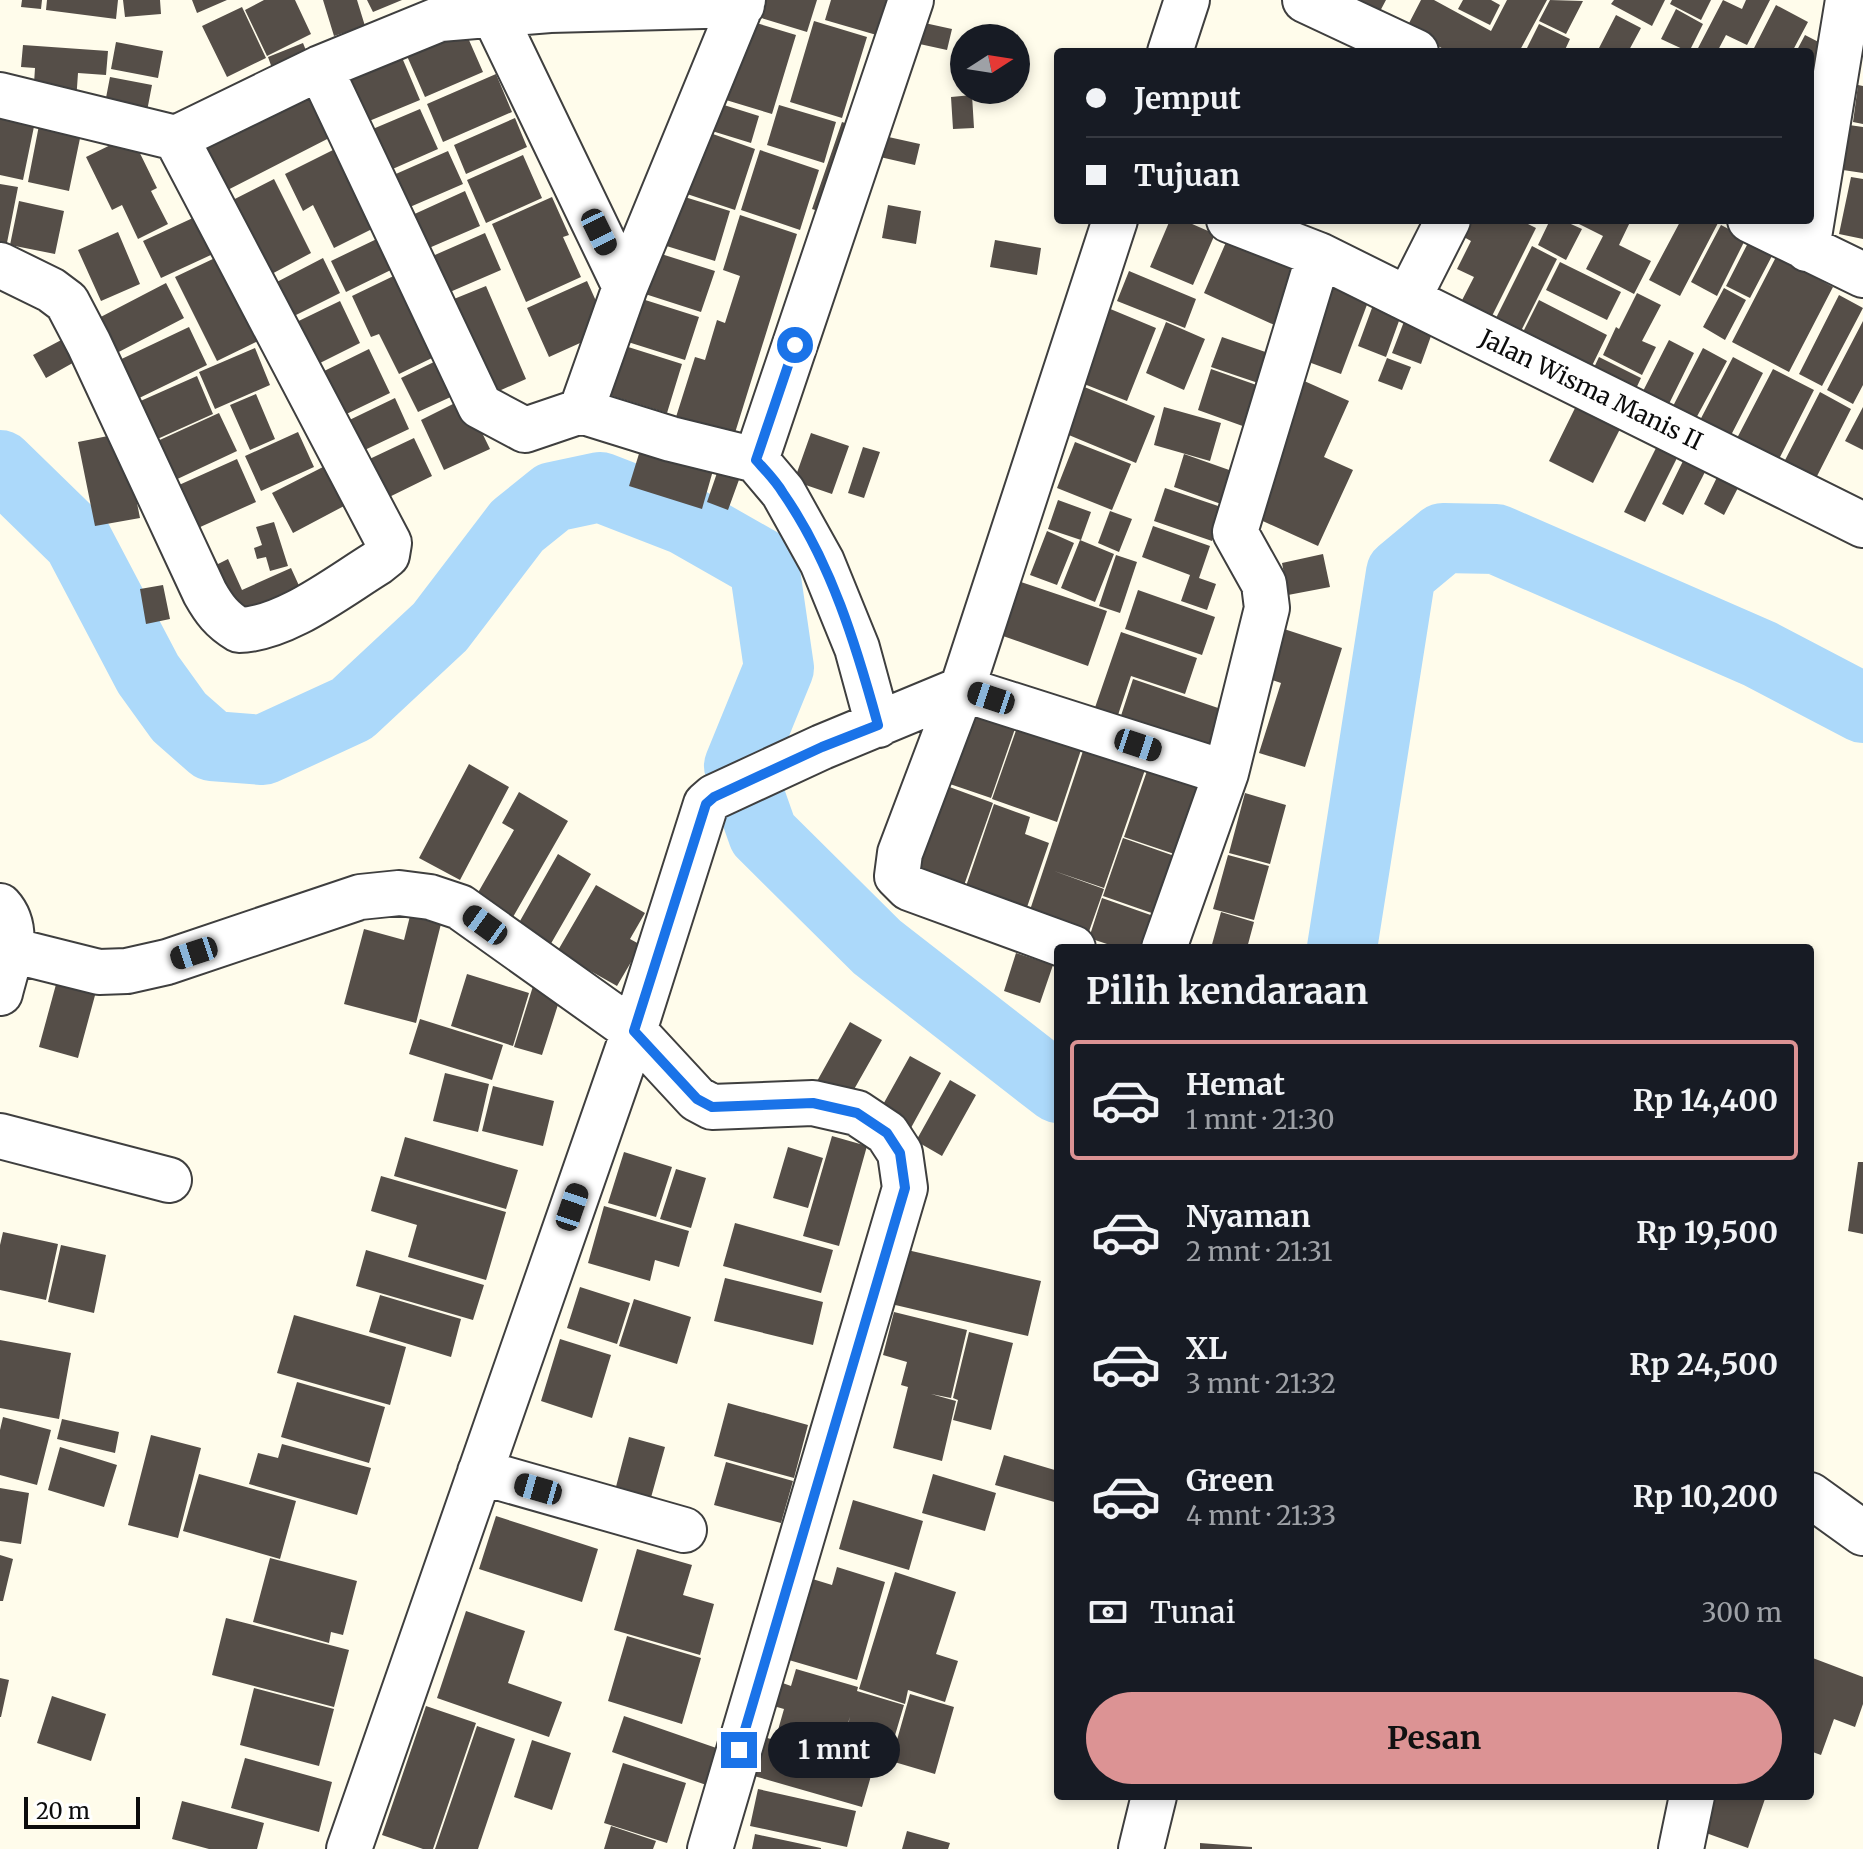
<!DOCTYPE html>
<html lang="id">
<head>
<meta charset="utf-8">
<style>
  :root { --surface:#171b24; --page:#20242c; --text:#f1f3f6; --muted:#9ea1a6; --line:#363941; --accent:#dc9394 }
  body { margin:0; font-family:Merriweather,serif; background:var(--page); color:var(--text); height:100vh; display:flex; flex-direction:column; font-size:30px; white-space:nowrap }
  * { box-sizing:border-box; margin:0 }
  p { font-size:26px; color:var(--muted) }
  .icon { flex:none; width:44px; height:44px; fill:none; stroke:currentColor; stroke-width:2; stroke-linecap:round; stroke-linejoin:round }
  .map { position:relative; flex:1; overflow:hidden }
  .drawer { position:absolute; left:1054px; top:944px; width:760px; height:856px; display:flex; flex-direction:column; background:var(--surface); border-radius:8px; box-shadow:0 4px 12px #0003 }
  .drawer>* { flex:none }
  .banner { position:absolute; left:1054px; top:48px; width:760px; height:176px; border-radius:8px; box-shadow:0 4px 12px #0003; display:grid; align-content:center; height:176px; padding:0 32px; background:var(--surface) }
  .needle { width:52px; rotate:78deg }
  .fabs { position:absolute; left:950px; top:24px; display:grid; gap:16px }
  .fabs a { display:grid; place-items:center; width:80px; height:80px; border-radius:50%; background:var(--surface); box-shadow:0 4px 12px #0003; font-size:40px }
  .scale { position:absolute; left:24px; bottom:20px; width:116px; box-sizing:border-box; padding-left:8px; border:4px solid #0c0c0c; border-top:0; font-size:22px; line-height:28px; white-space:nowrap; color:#0c0c0c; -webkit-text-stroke:6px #fff; paint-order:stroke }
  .end { position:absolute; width:36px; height:36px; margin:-18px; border:10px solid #1a73e8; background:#fff; box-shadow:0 0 0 4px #fff }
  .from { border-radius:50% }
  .bubble { position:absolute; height:56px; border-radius:28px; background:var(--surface); box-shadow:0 4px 12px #0003; font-size:26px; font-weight:700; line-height:56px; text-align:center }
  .car { position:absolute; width:24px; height:48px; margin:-24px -12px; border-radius:10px; box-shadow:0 0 6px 2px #0007; background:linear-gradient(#222 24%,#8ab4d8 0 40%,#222 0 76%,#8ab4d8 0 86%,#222 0) }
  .banner b { display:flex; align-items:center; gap:28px; height:76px; font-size:30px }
  .banner b+b { border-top:2px solid var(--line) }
  .banner i { width:20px; height:20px; background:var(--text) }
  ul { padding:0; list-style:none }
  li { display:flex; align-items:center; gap:24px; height:120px; margin:0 16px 12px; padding:0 16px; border:4px solid transparent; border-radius:8px }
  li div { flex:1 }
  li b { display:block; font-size:30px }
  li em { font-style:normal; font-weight:700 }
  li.selected { border-color:var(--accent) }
  li>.icon { width:72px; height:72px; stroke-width:1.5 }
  h2 { padding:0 32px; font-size:36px; line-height:96px }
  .pay { display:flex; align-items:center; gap:20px; height:88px; padding:0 32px; font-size:30px }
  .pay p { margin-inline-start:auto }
  .primary-button { display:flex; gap:16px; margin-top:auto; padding:16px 32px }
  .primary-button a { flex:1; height:92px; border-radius:48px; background:var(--accent); color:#111; font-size:32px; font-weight:700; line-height:92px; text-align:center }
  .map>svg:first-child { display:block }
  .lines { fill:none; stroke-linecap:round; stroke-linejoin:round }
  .river { stroke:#acd9fa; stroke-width:70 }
  .building { fill:#554e48 }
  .minor-casing { stroke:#3f3f3f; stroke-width:48 }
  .minor { stroke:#fff; stroke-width:44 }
  .route { stroke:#1a73e8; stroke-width:10 }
  .labels { text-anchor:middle; stroke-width:8; stroke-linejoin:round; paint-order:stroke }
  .street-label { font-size:24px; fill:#0c0c0c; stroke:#fff }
</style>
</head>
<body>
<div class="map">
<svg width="1863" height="1849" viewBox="0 0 1863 1849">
  <rect width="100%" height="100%" fill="#fffceb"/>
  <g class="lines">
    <path class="river" d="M0,465L78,541L148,674L179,717L212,746L263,750L352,709L440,627L517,526L553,497L600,487L685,520L764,565L779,668L739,766L763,834L877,947L1058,1088
      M1342,948L1401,573L1443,538L1496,539L1760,654L1863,708"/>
  </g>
  <path class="building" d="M22,0H42L41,9L21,7Z
    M47,0H118L116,19L46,10Z
    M123,0H160L161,14L125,17Z
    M192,0H227L197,13Z
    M264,0H295L311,34L267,56L245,10Z
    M323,0H357L365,26L334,36Z
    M367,0H402L373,12Z
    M760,0H817L807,32L755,16Z
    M831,0H890L880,36L825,20Z
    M1349,0H1386L1378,15Z
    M1421,0H1434L1491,31L1507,0H1547L1519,52H1449L1406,29Z
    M1463,0H1491L1500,5L1490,25L1458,9Z
    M1550,0L1583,1L1566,34L1539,21Z
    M1614,0H1665L1652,26L1611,4Z
    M1672,0H1711L1701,20L1670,4Z
    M1723,0L1742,9L1746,0H1770L1747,45L1726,35L1717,52H1696Z
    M1776,5L1808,22L1792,52H1752Z
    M242,7L266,58L227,77L202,26Z
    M1676,9L1703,24L1689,52L1661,39Z
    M1616,15L1641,28L1628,52H1601L1598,50Z
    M740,18L796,35L772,114L716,97Z
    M814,21L867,37L842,118L790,102Z
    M920,22L952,29L947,50L915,43Z
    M1539,24L1570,39L1564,52H1525Z
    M465,31L483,72L425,97L407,56Z
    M1805,35L1836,51L1810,102V52H1796Z
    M395,41L420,100L357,126L332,68Z
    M116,42L163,51L158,78L111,69Z
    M303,43L309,58L273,71L268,57Z
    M23,45L108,51L106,75L78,73L76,102L33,99L35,68L21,67Z
    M496,74L512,112L443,142L427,104Z
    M110,77L152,85L147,111L105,103Z
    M310,85L335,135L212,198L187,148Z
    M1858,85L1863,86V124L1853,122Z
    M972,95L974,128L953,129L951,97Z
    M708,100L759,116L751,143L699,127Z
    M0,104L37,112L23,180L0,175Z
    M779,105L836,122L824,163L767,145Z
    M420,109L438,149L379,175L361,134Z
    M41,115L83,124L69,191L28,182Z
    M515,118L527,147L466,174L454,145Z
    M842,122L863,129L834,216L812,209Z
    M1849,125L1863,127V173L1843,170Z
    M696,128L755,149L735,210L675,190Z
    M131,135L157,188L151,191L168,224L138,239L122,205L112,210L86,157Z
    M884,136L920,144L915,165L880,157Z
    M345,144L384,223L334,248L313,205L303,211L285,174Z
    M760,150L819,170L800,230L741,210Z
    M448,151L463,184L403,210L389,177Z
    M523,155L542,198L486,223L467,180Z
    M1851,177L1863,179V239L1839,234Z
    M274,179L311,253L266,277L219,207Z
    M0,184L18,187L4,258H0Z
    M465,191L480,226L422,251L408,217Z
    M675,194L730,211L715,261L660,244Z
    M552,197L569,235L563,237L581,277L526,302L492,224Z
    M19,201L64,211L55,254L10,245Z
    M888,205L921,211L916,244L882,238Z
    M740,215L797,234L734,436L676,417L695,357L705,360L717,320L725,323L740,276L723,270Z
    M195,217L213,254L161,278L143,241Z
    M1170,220H1183L1215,234L1193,285L1150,267Z
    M1458,220H1520L1536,228L1488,324L1458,308L1474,277L1457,269L1471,241L1453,231Z
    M1550,220H1562L1582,229L1566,260L1538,245Z
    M1571,220H1631L1619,245L1651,261L1634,294L1586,269L1603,236Z
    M1681,220H1712L1718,223L1680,296L1649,280Z
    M1721,225L1746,238L1717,296L1691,282Z
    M118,232L140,284L101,301L78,250Z
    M485,233L501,270L443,295L428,258Z
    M1230,233L1307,267L1281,328L1204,293Z
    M385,235L399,266L346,292L331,261Z
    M995,240L1041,248L1037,275L990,267Z
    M1749,241L1773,254L1750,298L1726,286Z
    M1532,246L1557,259L1517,339L1492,326Z
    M655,252L715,271L701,312L642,293Z
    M217,257L258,341L217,361L175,277Z
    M1776,257L1833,287L1789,372L1732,342Z
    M323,258L340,293L290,318L273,284Z
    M1560,262L1621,292L1607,320L1546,290Z
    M406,270L426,311L413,317L432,358L399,374L379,334L371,337L352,296Z
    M1129,271L1196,299L1185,328L1117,301Z
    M1326,277L1371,294L1341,374L1295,357Z
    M587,281L609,330L549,357L527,308Z
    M166,283L184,318L111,356L93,321Z
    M486,286L526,379L490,395L449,301Z
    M1724,288L1746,300L1725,340L1703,327Z
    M1637,293L1661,305L1642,341L1656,347L1642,375L1603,355L1616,327L1619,329Z
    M1839,295L1863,308L1822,386L1799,374Z
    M1376,297L1404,307L1386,357L1358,346Z
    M642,299L699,317L685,360L628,342Z
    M1539,300L1607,335L1588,374L1519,340Z
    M340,301L360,343L300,373L280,330Z
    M1108,308L1156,328L1127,401L1079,382Z
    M1408,311L1436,322L1421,364L1392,353Z
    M1863,321V385L1853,404L1827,390Z
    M1166,322L1205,339L1184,390L1146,373Z
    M189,327L207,365L129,403L111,364Z
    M1222,337L1274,355L1264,385L1211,367Z
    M65,338L78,360L46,378L33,355Z
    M1669,340L1694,353L1666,410L1640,397Z
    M625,346L682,364L667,413L609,395Z
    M255,348L270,385L215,409L199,372Z
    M1703,348L1727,361L1694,422L1671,410Z
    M369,349L390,393L334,420L314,376Z
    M1599,357L1641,378L1633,395L1591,374Z
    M1733,357L1763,373L1728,441L1697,426Z
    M1387,358L1411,367L1402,390L1378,381Z
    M438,360L455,395L418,412L401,378Z
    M1211,369L1265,388L1251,429L1198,410Z
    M1773,369L1814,390L1777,463L1735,442Z
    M197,376L213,414L153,441L136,403Z
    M1302,380L1349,401L1324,457L1353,470L1318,546L1243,512Z
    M1082,386L1155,416L1136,463L1064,433Z
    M1820,392L1851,409L1813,484L1781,468Z
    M256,394L275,439L250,450L230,405Z
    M395,398L409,429L352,456L337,426Z
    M465,398L490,449L444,470L421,420Z
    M1577,404L1621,427L1593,483L1549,461Z
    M1164,407L1221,423L1210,461L1154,445Z
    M1863,407V450L1845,441Z
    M219,413L237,451L171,482L153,443Z
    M298,432L314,467L261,491L245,456Z
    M123,433L140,518L95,526L78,442Z
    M811,433L849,446L832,494L794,481Z
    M414,438L432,476L377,503L359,464Z
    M1075,442L1131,464L1112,510L1057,488Z
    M642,444L714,467L702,509L629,486Z
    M863,447L880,452L864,498L848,493Z
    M1656,448L1677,458L1645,522L1624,512Z
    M1184,454L1232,471L1221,504L1174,487Z
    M237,459L256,502L198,528L179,485Z
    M1683,461L1705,472L1683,515L1662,504Z
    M323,467L344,506L293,533L272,493Z
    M718,470L740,477L728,510L707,502Z
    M1720,471L1741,482L1724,515L1704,504Z
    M1165,488L1224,508L1212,541L1154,521Z
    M1058,500L1091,512L1081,540L1048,529Z
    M1110,511L1132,519L1119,552L1098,543Z
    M274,522L288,566L270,571L266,557L257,559L254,548L262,545L256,527Z
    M1153,526L1210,546L1199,578L1216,584L1207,610L1181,601L1190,575L1142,557Z
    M1047,531L1074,543L1057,585L1030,575Z
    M1080,540L1114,554L1095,602L1061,588Z
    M1323,554L1330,587L1288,595L1282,563Z
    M1116,555L1137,562L1120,613L1099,606Z
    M228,559L242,590L291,568L306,601L242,629L214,566Z
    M1021,582L1107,611L1088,666L1003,636Z
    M163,585L170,619L146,624L140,589Z
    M1138,590L1215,617L1202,655L1125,629Z
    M1281,628L1342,648L1305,767L1259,753L1281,683L1266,678Z
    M1121,632L1197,658L1185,694L1131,676L1112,733L1089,725Z
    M1133,679L1224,710L1206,762L1116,731Z
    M971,704L1018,720L991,798L944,782Z
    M1019,722L1083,744L1057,822L992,799Z
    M1085,745L1146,767L1104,888L1054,871L1104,889L1086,940L1027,919Z
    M469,764L509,787L460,880L419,858Z
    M1148,768L1210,789L1186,858L1124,837Z
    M944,785L993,803L962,891L913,874Z
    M519,792L568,821L509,924L472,903L514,830L502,823Z
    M1245,793L1286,805L1270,864L1229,853Z
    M994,804L1030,817L1025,834L1049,843L1025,913L964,892Z
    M1123,838L1186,860L1166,918L1103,896Z
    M558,854L591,874L549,947L516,928Z
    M1228,855L1269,866L1254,920L1213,909Z
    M596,885L645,913L630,939L641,945L617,986L557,952Z
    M1102,898L1165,920L1156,948H1119L1089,938Z
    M412,908L443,916L416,1023L344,1004L364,929L404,940Z
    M1221,912L1254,922L1247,948H1211Z
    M1016,953L1053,965L1040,1003L1004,991Z
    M467,974L529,993L513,1046L451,1026Z
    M58,977L97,988L78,1058L39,1047Z
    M534,983L562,992L542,1055L514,1047Z
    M420,1019L503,1045L492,1080L409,1054Z
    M850,1022L882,1040L848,1100L816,1083Z
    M910,1056L941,1073L906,1137L875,1119Z
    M445,1073L489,1084L478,1132L433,1121Z
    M950,1080L976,1095L942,1156L916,1141Z
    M493,1086L554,1101L543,1146L482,1131Z
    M832,1136L867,1146L839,1246L803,1236Z
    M405,1137L518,1170L506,1209L394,1176Z
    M788,1147L823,1158L808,1208L773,1198Z
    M624,1152L672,1167L656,1217L608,1203Z
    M1858,1162H1863V1234L1848,1231Z
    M676,1169L706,1178L691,1228L660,1219Z
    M381,1176L506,1212L486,1280L408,1257L417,1225L371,1211Z
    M604,1206L689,1231L679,1267L655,1260L650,1281L588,1263Z
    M735,1223L833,1250L821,1293L723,1266Z
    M3,1232L58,1244L46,1300L0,1290V1245Z
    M61,1245L106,1255L94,1313L48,1302Z
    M903,1249L1041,1281L1028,1336L891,1304Z
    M366,1250L484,1285L473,1320L356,1286Z
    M725,1278L823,1302L813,1345L714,1321Z
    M580,1287L630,1303L617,1344L567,1328Z
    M380,1295L461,1319L451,1357L369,1332Z
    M634,1299L691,1317L677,1364L619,1346Z
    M894,1312L967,1330L951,1398L931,1394L956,1401L942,1461L893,1448L908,1387L901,1385L907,1362L883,1355Z
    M294,1315L406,1347L390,1405L277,1373Z
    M969,1332L1013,1343L991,1430L953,1420L958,1400L953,1398Z
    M560,1339L611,1355L592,1418L541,1401Z
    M0,1340L71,1353L59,1419L0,1408Z
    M297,1382L385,1407L369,1463L281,1437Z
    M728,1403L808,1425L794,1478L714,1456Z
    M3,1417L51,1430L37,1485L0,1475V1430Z
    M62,1419L119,1432L115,1453L57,1439Z
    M151,1435L201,1448L178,1538L128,1525Z
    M629,1437L665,1447L647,1512L612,1502Z
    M282,1444L371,1468L357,1515L249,1484L258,1453L278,1458Z
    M60,1447L117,1465L104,1507L48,1490Z
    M1004,1455L1058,1471V1503L995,1485Z
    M726,1462L793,1481L781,1523L714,1505Z
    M199,1474L296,1501L280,1559L183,1531Z
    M933,1474L996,1493L985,1531L922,1513Z
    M0,1488L29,1493L21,1544L0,1541Z
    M853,1500L923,1521L909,1570L839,1549Z
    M496,1516L598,1549L582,1602L479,1569Z
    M637,1549L692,1565L683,1595L714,1604L700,1655L614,1630Z
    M0,1555L13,1559L3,1601H0Z
    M270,1558L357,1581L343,1635L331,1632L329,1643L253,1622Z
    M837,1567L885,1582L857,1680L782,1658L806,1577L832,1585Z
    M895,1572L956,1592L936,1654L958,1661L945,1702L908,1690L905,1704L859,1689Z
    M466,1611L525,1631L508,1683L562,1702L549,1737L437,1698Z
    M226,1618L349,1650L334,1707L212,1675Z
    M627,1636L701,1658L682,1724L608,1701Z
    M1810,1657L1863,1677V1704L1855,1727L1834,1719L1821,1755L1810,1751Z
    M796,1669L858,1687L857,1691L904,1705L885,1769L840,1755L850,1717L840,1748L778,1730L784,1709L770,1705L777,1681L791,1686Z
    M0,1678L9,1680L1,1717H0Z
    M254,1688L334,1709L319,1766L240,1745Z
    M910,1694L954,1707L935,1774L891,1761Z
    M52,1696L106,1714L91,1761L37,1743Z
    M426,1706L476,1723L433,1849H423L382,1835Z
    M624,1716L725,1751L712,1787L612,1752Z
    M477,1726L515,1739L478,1849H435Z
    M764,1737L873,1769L862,1807L754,1776Z
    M532,1740L571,1753L552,1810L514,1797Z
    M245,1758L332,1782L319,1832L231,1808Z
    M623,1763L686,1783L667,1843L604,1823Z
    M758,1789L856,1811L847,1847L750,1826Z
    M1703,1796H1766L1748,1848L1692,1828Z
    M182,1801L264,1823L257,1849H209L172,1839Z
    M611,1826L656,1841L653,1849H604Z
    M907,1831L950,1843L948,1849H902Z
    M755,1834L821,1848V1849H752Z
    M1200,1843L1252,1847V1849H1200Z"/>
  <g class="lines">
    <defs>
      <path id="minor" d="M1305,0L1416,52
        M493,13L625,287
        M1170,52L1187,0
        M320,68L480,406L525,430L581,411L671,439L756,460L783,492L822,562L857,648L878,725
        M0,95L176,138L320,68L440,19L550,10L742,5
        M1229,220L1319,255L1863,525
        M1750,220L1863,275
        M1807,249L1848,0
        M0,265L51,290L67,302L89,344L205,593C214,609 222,620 239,630C285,629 338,587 377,563L387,555L389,543L176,138
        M1408,299L1448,220
        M581,411L625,287L743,0
        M756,460L911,0
        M0,906C22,930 7,964 0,993
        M1073,948L909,888L897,876L900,853L962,689L1226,773
        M1164,948L1226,773L1267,608L1264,584L1235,532L1319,255
        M11,950L99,972L127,971L167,962L360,897L399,893L430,897L460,907L634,1031L697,1099L712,1107L813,1103L857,1113L887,1133L900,1153L905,1188L710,1849
        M0,1136L169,1180
        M480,1472L684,1530
        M1810,1495L1863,1533
        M349,1849L634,1031L706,804L714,797L822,747L962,689L1115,220
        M1141,1849L1154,1796
        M1681,1849L1692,1796"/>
    </defs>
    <use href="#minor" class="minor-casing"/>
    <use href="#minor" class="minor"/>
  </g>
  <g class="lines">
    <path class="route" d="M739,1750L905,1188L900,1153L887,1133L857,1113L813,1103L712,1107L697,1099L634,1031L706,804L714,797L822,747L878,725C856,645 831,562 783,493C776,481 765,470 756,460L795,345"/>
  </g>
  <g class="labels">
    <g class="street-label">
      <text transform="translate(1591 390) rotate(26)" y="8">Jalan Wisma Manis II</text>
    </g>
  </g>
</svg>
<div class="fabs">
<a><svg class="needle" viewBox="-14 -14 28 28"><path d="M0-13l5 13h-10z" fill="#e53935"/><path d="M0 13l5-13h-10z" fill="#9ea1a6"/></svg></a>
</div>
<div class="scale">20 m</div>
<i class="end from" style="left:795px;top:345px"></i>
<i class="end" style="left:739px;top:1750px"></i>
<div class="bubble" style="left:768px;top:1722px;width:132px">1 mnt</div>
<i class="car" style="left:599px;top:232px;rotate:154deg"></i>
<i class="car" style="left:991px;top:698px;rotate:288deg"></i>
<i class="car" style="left:1138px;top:745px;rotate:108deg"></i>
<i class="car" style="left:485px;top:925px;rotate:306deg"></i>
<i class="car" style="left:194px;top:953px;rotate:252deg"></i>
<i class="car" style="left:572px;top:1207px;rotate:19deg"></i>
<i class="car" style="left:538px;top:1489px;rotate:286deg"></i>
<div class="banner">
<b><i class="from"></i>Jemput</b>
<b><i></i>Tujuan</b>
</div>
<section class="drawer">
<h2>Pilih kendaraan</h2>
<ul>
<li class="selected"><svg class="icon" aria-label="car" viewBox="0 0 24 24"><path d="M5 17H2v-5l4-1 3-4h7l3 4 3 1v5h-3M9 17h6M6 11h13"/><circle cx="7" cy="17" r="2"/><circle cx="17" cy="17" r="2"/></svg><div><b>Hemat</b><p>1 mnt · 21:30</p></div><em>Rp 14,400</em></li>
<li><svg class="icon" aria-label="car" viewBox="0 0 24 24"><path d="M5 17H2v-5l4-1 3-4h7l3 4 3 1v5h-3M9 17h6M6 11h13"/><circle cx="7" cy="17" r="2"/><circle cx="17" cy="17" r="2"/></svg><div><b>Nyaman</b><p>2 mnt · 21:31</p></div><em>Rp 19,500</em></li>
<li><svg class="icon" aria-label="car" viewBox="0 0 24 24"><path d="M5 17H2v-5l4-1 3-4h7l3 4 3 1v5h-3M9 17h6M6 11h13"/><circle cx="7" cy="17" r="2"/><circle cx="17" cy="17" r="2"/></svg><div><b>XL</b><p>3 mnt · 21:32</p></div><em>Rp 24,500</em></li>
<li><svg class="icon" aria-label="car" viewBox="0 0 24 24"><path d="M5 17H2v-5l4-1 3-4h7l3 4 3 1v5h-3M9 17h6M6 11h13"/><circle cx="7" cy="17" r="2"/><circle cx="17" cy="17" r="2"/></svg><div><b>Green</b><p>4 mnt · 21:33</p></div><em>Rp 10,200</em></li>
</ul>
<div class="pay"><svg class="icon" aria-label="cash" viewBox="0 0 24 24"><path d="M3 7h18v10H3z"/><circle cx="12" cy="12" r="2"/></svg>Tunai<p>300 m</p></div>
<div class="primary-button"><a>Pesan</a></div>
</section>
</div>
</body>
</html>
